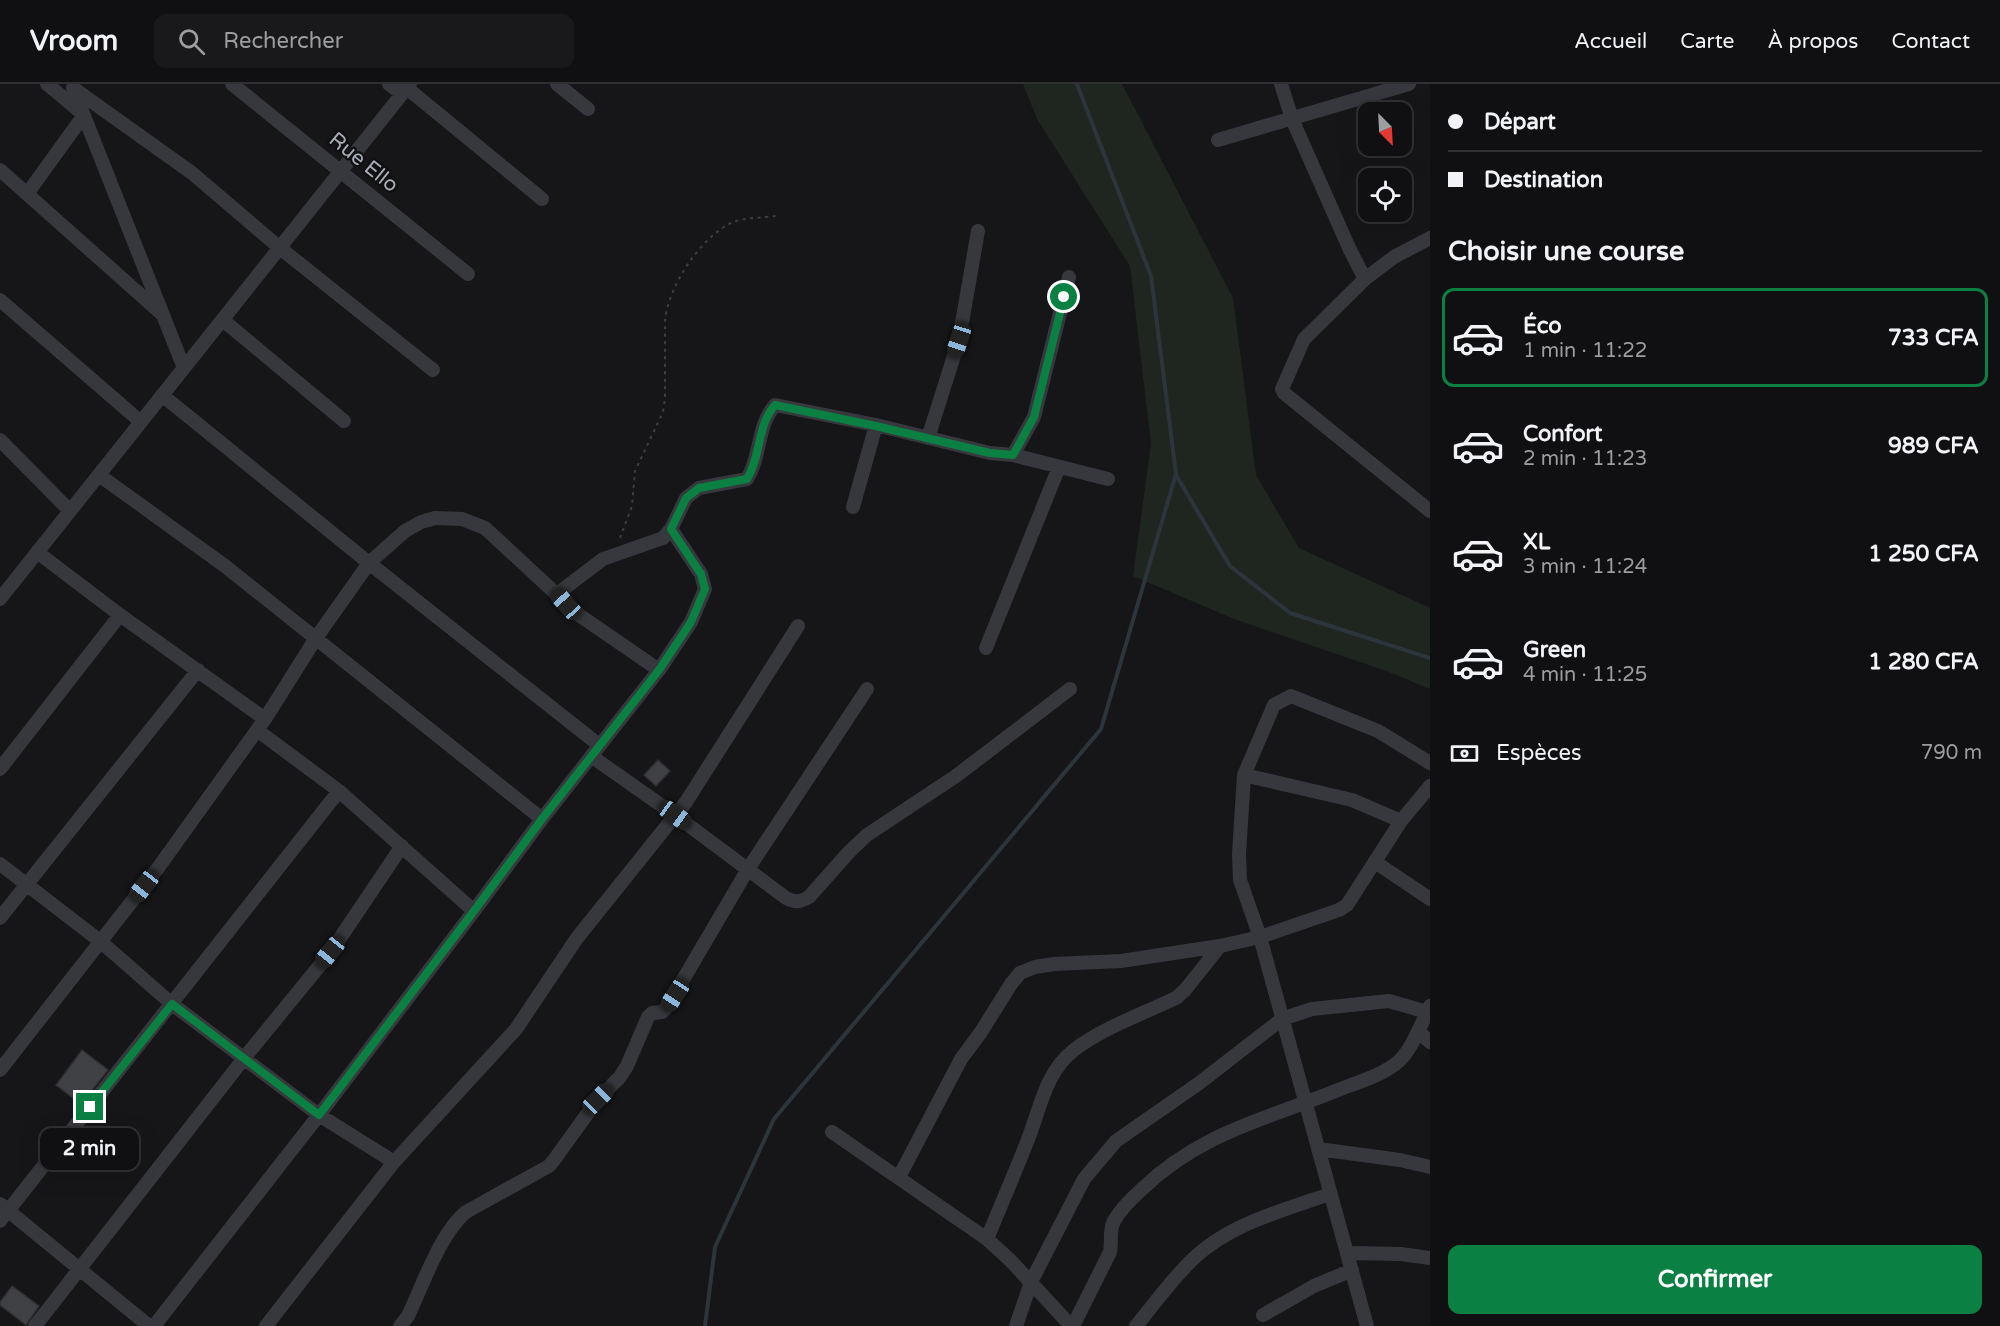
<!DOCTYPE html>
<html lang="fr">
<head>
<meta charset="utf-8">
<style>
  :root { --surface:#101012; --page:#19191b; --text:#f1f3f6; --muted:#9c9d9f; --line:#303032; --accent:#0b8043 }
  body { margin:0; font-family:"Varela Round",sans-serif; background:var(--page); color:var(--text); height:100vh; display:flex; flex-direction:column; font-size:22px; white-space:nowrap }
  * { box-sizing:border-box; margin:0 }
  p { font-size:20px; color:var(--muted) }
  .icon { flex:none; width:33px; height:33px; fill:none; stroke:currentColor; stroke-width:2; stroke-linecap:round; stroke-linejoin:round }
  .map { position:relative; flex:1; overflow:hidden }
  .details { display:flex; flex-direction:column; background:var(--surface); width:570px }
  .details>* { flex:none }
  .guide { display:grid; align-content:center; height:132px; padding:0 18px; background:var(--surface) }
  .needle { width:39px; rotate:156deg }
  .buttons { position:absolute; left:1358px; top:18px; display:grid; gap:12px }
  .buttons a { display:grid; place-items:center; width:54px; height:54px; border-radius:12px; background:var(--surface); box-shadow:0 6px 24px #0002,0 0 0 2px var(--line); font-size:30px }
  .end { position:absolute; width:27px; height:27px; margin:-14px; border:8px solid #0b8043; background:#fff; box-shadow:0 0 0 3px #fff }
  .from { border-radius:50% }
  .bubble { position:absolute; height:42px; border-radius:12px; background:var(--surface); box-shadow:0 6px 24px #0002,0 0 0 2px var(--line); font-size:20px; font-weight:700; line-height:42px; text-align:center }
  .car { position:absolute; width:18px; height:36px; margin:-18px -9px; border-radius:8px; box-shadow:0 0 4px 2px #0007; background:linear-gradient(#222 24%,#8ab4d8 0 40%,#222 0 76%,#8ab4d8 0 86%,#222 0) }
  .guide b { display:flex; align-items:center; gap:21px; height:57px; font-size:22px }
  .guide b+b { border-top:2px solid var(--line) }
  .guide i { width:15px; height:15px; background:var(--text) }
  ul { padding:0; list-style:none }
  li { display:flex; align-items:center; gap:18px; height:99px; margin:0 12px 9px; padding:0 6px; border:3px solid transparent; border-radius:12px }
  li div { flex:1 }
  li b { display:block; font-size:22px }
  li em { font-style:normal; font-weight:700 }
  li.on { border-color:var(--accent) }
  li>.icon { width:54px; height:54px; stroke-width:1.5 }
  h2 { padding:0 18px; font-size:27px; line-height:72px }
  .pay { display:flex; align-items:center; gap:15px; height:66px; padding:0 18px; font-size:22px }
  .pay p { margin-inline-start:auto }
  .button { display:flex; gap:12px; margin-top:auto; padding:12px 18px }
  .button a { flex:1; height:69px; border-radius:12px; background:var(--accent); color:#fff; font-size:24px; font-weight:700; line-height:69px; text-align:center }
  header { display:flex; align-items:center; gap:36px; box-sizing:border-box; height:84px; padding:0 30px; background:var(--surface); border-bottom:2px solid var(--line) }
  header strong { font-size:28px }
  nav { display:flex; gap:33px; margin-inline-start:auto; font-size:21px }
  .search { width:420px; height:54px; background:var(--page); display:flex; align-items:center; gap:15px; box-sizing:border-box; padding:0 21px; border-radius:12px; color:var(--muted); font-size:22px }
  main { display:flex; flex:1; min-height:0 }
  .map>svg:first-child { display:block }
  .green { fill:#1e261f }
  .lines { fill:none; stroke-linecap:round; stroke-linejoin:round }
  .stream { stroke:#2c353c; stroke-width:4 }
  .building { fill:#404145; stroke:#303034; stroke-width:1.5 }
  .path { stroke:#3d3f44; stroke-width:2; stroke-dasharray:3 4.5; stroke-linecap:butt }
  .minor { stroke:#37383d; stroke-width:14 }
  .route { stroke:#0b8043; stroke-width:8 }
  .labels { text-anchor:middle; stroke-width:5; stroke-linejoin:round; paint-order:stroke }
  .street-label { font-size:21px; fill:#a8adb8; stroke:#111113 }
</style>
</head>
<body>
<header>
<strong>Vroom</strong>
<div class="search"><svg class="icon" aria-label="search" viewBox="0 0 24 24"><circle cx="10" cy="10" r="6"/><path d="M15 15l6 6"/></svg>Rechercher</div>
<nav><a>Accueil</a><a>Carte</a><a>À propos</a><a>Contact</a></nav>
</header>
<main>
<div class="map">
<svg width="1430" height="1242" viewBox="0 0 1430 1242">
  <rect width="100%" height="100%" fill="#161618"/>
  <path class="green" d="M1023,0H1122L1233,214L1256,391L1299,464L1430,524V605L1389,588L1234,535L1133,492L1151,360L1130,182L1037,35Z"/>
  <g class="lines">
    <path class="stream" d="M1176,391L1230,482L1290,529L1430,574
      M705,1242L715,1163L774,1035L1101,645L1176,390L1151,192L1077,0"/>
  </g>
  <path class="building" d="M658,676L670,687L656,702L644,691Z
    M82,966L108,986L81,1020L56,1001Z
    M12,1202L39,1222L26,1241L0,1221V1218Z"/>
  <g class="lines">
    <path class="path" d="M620,454L632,422L635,387L663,328L665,315V236C669,202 699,155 731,139C743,133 763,134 776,132"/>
    <path class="minor" d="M232,0L468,190
      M389,0L402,10
      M557,0L588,25
      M1281,0L1292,35L1350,166L1365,195
      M73,4L192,89L280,164L433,286
      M73,4L184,284
      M407,4L542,115
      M1218,56L1409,0
      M0,86L162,230
      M27,110L84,31L47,0
      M1430,154L1394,173L1365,195L1304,255L1282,305L1284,309L1430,427
      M0,216L141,338
      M224,237L344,337
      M162,311L369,479L599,661
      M928,354L959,256L978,147
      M0,356L69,426
      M1013,371L1034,333L1069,193
      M99,391L225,482L542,735
      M853,423L876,341
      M37,468L120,531L265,635
      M557,510L603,475L663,454L671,445L686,414L699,404L747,395C761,373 757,341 775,321L876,341L990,369L1013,371L1108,395
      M0,515L410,0
      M986,564L1059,383
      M257,646L339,707L474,827
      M591,672L675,731L786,814C795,819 800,818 809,813L849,768L867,751L956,692L1070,605
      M0,685L120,531
      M1244,691L1352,716L1401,737
      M1375,778L1430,815
      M0,780L100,857L172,920L319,1031L394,1078
      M0,834L198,586
      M1418,947L1430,958
      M0,986L158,784L265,635L316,554L369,479L405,447L421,438L435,434L462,435L485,444L579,531L659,586
      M832,1048L987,1155L1011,1177L1071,1242
      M1318,1065L1400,1076L1430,1083
      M899,1093L961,975L981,948L1011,900L1020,889L1035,883L1054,880L1121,877L1220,862L1260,853L1339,826L1347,821L1401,737L1430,702
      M0,1120L149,1242
      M0,1137L339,707
      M987,1155C1000,1123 1014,1091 1027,1058C1040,1026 1045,988 1074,966C1101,945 1144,929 1176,914L1185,906L1220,862
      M1349,1169L1401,1170L1430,1174
      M1263,1231L1314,1202L1352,1186
      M35,1242L245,973L330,869L402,762
      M154,1242L319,1031L474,827L542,735L659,586L691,538L705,505L701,490L671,445
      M266,1242L394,1078L516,945L577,854L686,718L798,542
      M400,1242L408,1232C423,1201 440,1149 466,1128L549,1082L554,1076L598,1015L620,993L627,982L648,933L652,929L662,928L667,923L748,785L867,605
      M1016,1242L1031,1198L1084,1095L1116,1057L1198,1000L1282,935L1312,925L1389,917L1427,928
      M1073,1242L1110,1168C1112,1158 1109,1146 1114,1137C1120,1126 1131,1115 1141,1106C1200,1049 1264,1036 1338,1006C1358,998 1382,992 1399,977C1412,965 1422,938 1430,922
      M1136,1242C1155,1219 1172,1195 1193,1175C1229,1140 1284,1126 1330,1110
      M1367,1242L1260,853L1240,796L1239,770L1244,691L1274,621L1291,612L1378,647L1430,679"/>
  </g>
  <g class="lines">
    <path class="route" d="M90,1023L172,920L319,1031L474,827L542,735L659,586L691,538L705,505L701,490L671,445L686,414L699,404L747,395C761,373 757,341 775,321L876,342L990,369L1013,371L1034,333L1064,213"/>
  </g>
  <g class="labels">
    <g class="street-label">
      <text transform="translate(364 78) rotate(39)" y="7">Rue Ello</text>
    </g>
  </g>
</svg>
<div class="buttons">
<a><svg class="needle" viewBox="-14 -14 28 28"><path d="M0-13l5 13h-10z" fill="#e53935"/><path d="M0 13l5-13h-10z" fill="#9c9d9f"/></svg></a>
<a><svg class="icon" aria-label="locate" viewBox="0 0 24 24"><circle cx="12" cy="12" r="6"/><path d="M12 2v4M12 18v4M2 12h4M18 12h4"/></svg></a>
</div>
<i class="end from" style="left:1064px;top:213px"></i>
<i class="end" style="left:90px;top:1023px"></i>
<div class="bubble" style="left:40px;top:1044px;width:99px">2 min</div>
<i class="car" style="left:959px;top:256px;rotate:198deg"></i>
<i class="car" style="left:566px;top:520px;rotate:318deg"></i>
<i class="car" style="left:675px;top:731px;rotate:126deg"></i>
<i class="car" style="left:144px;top:802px;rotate:218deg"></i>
<i class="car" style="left:330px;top:868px;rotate:219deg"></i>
<i class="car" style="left:675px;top:911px;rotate:213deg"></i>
<i class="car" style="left:598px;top:1015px;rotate:45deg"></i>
</div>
<section class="details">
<div class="guide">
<b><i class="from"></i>Départ</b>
<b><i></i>Destination</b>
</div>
<h2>Choisir une course</h2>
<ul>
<li class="on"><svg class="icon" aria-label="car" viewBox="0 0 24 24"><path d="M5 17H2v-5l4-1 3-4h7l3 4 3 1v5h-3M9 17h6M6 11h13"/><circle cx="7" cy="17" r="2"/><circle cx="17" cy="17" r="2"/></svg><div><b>Éco</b><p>1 min · 11:22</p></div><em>733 CFA</em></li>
<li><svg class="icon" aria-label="car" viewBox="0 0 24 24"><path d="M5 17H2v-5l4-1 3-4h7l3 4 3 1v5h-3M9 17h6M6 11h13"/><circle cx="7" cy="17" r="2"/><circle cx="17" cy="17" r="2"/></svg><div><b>Confort</b><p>2 min · 11:23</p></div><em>989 CFA</em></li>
<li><svg class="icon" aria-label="car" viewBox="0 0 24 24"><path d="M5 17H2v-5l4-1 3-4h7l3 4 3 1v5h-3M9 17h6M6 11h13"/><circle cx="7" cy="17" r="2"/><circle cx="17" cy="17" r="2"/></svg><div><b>XL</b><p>3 min · 11:24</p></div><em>1 250 CFA</em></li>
<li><svg class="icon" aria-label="car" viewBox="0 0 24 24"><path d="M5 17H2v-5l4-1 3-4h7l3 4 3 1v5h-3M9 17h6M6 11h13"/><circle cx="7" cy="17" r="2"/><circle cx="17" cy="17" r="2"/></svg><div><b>Green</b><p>4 min · 11:25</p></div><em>1 280 CFA</em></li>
</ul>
<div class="pay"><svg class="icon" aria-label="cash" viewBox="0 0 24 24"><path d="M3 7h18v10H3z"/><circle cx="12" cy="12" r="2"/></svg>Espèces<p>790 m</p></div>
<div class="button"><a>Confirmer</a></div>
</section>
</main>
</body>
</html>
